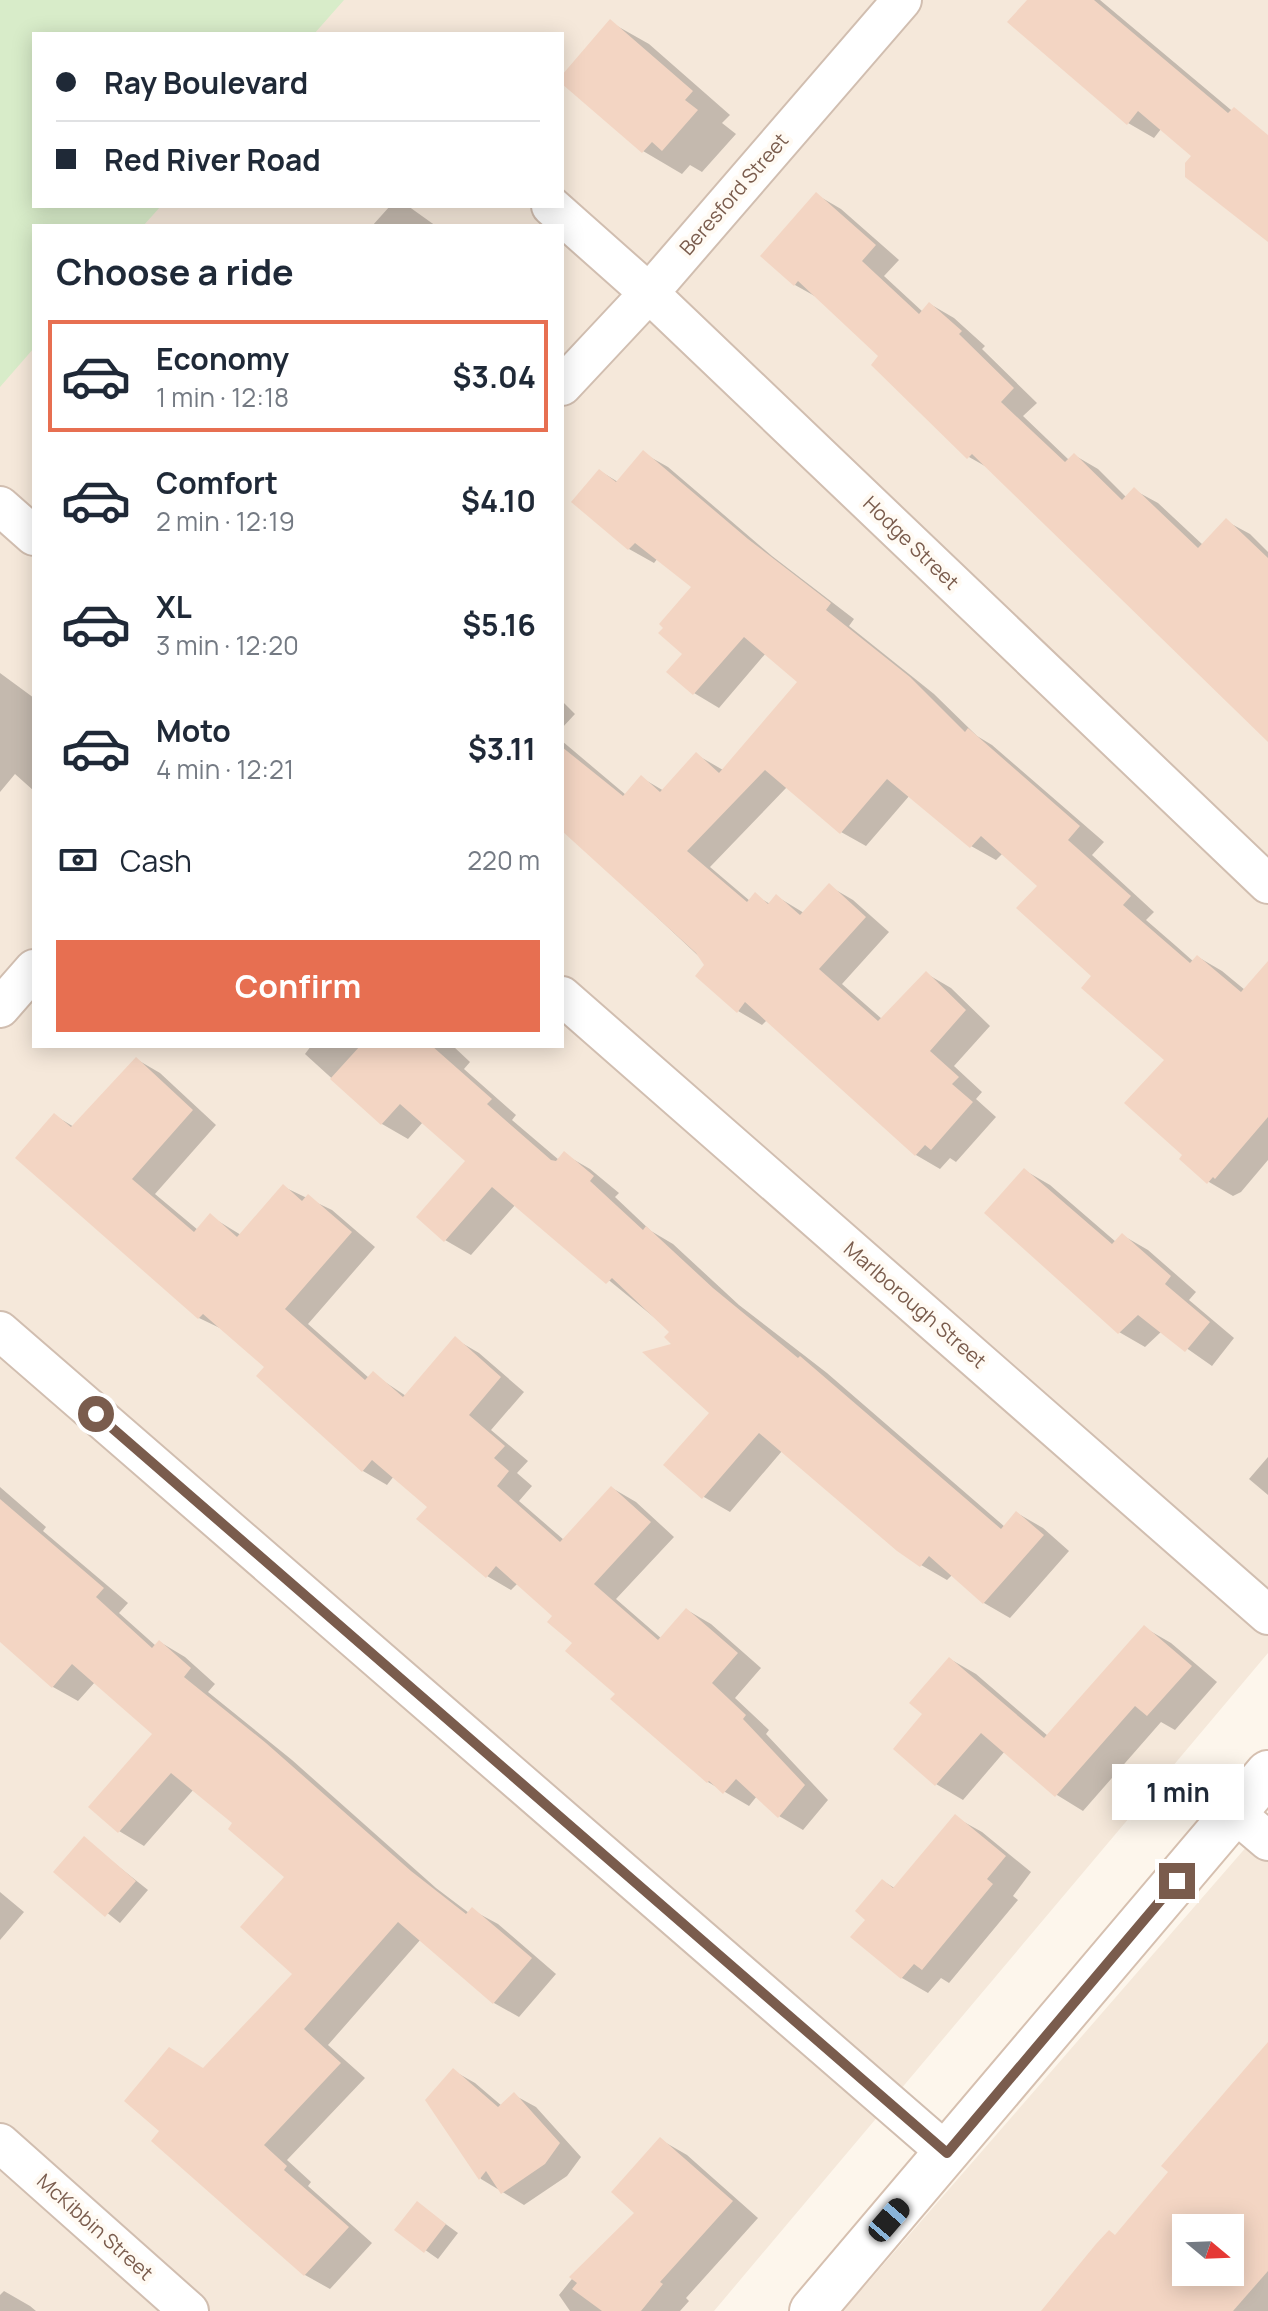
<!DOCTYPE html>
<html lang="en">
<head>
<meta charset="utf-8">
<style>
  :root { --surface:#fff; --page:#f6f6f7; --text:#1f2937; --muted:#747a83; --line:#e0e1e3; --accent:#e76f51 }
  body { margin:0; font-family:Manrope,sans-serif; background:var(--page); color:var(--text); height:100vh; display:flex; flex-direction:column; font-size:30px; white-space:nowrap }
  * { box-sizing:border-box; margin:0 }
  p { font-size:26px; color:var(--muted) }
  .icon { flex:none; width:44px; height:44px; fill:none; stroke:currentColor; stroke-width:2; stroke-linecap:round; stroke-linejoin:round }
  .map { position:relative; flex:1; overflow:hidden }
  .sheet { position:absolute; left:32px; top:224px; width:532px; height:824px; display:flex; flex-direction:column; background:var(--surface); border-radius:0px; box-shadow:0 4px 20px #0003 }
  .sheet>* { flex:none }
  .top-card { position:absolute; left:32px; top:32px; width:532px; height:176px; border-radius:0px; box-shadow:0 4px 20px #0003; display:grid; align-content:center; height:176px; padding:0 24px; background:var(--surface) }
  .needle { width:52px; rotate:109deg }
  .controls { position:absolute; left:1172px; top:2214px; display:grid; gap:16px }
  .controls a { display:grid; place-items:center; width:72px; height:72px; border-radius:0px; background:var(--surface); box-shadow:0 4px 20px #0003; font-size:40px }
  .end { position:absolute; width:36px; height:36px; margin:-18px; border:10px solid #7a5c4d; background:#fff; box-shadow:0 0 0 4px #fff }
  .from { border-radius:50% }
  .bubble { position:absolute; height:56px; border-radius:0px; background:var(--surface); box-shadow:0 4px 20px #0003; font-size:26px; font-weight:700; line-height:56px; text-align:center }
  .car { position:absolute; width:24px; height:48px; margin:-24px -12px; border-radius:10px; box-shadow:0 0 6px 2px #0007; background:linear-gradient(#222 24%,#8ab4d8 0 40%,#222 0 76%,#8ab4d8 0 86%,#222 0) }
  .top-card b { display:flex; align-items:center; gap:28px; height:76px; font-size:30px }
  .top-card b+b { border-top:2px solid var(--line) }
  .top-card i { width:20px; height:20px; background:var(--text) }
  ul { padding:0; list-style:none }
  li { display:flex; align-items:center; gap:24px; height:112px; margin:0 16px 12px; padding:0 8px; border:4px solid transparent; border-radius:0px }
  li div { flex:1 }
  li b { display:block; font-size:30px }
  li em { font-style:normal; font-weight:700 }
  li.current { border-color:var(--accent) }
  li>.icon { width:72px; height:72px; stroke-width:1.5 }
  h2 { padding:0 24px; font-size:36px; line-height:96px }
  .pay { display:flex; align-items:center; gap:20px; height:88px; padding:0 24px; font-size:30px }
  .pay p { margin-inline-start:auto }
  .button { display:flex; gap:16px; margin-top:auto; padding:16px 24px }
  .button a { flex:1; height:92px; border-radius:0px; background:var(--accent); color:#fff; font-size:32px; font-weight:700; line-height:92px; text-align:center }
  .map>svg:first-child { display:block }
  .residential { fill:#f5e8da; fill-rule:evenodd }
  .green { fill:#d8ecc9 }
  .shadow { fill:#0003; fill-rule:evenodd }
  .building { fill:#f3d5c3; fill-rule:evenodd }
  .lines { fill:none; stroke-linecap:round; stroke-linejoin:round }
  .minor-casing { stroke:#d1beb0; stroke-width:42 }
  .secondary-casing { stroke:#d6c0b0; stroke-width:48 }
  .minor { stroke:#fff; stroke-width:38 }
  .secondary { stroke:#fff; stroke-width:44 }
  .route { stroke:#7a5c4d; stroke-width:10 }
  .labels { text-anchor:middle; stroke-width:8; stroke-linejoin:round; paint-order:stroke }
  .street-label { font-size:20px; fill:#7a5c4d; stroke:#fffaf3 }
</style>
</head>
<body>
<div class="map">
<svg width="1268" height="2311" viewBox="0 0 1268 2311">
  <rect width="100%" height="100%" fill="#fdf6ec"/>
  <path class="residential" d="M0,0H1268V1653L714,2311H0ZM34,34H562V206H34ZM34,226H562V1046H34Z
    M1268,1822V2311H843ZM1186,2228H1230V2272H1186Z"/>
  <path class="green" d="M0,0H344L314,34H34V206H161L143,226H34V348L0,387Z"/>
  <path class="shadow" d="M1029,0H1100L1268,141V241L1193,156L1161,129L1154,138L1128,123Z
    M610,22L649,44L730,115L722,123L736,134L702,172L690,165L682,174L643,151L562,81Z
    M817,195L841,209L899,260L884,276L923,312L930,304L954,318L985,346L982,349L1037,403L1023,416L1069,460L1074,455L1098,469L1127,498L1134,490L1158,503L1203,545L1226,521L1250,534L1268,552V739L992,470L969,457L881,356L820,299L795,285Z
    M390,206H408L436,226H372Z
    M643,453L668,467L772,556L854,619L849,626L934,694L977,736L992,745L1104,842L1092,855L1154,912L1146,920L1176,946L1194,962L1198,957L1222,971L1245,990L1268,992V1160L1241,1192L1233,1196L1209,1182L1185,1155L1167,1060L1094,976L1040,886L1003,853L996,860L971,846L910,795L866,846L841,832L787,787L710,867L750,901L755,895L770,904L776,896L804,913L829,886L853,900L889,932L842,984L882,1019L927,974L951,988L990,1026L954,1066L982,1092L976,1099L996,1117L956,1162L950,1158L940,1169L916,1155L767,1020L762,1025L738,1011L707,964L562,828V741L626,795L642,778L664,791L697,755L723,770L800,681L766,653L719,708L694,693L685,654L665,627L694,587L658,558L654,563L629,549L600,471L618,482Z
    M0,673L34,698V791L15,774L0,792Z
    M562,701L575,714L562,728Z
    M311,1046H453L470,1062L464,1069L516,1115L512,1120L559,1160L564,1154L590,1169L619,1193L615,1197L651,1231L673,1244L739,1305L827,1373L1005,1527L1017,1513L1043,1528L1069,1551L1010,1618L984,1603L953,1574L947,1580L921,1565L782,1451L730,1512L704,1497L712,1413L672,1332L516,1204L471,1255L445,1240L468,1161L423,1122L408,1139L382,1124L305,1054Z
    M136,1059L160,1073L216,1125L155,1194L198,1230L210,1216L241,1235L284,1187L332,1210L375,1247L308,1324L369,1378L373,1374L406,1396L455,1339L479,1353L524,1392L491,1430L528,1461L517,1473L532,1486L519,1501L564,1540L612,1488L636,1502L674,1537L616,1599L662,1639L687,1610L711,1624L761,1668L735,1698L769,1730L766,1734L828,1800L803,1830L779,1816L757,1796L749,1806L708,1782L618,1694L555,1616L518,1583L511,1590L487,1576L430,1506L394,1476L387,1485L363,1471L259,1376L266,1367L224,1330L199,1318L54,1115L74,1127Z
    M1024,1170L1050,1185L1116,1242L1122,1235L1148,1250L1196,1292L1189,1300L1234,1338L1212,1366L1162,1331L1145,1347L1119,1332Z
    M1268,1457V1495L1249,1479Z
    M0,1487L46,1527L43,1531L128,1603L119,1613L156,1646L160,1642L185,1657L215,1684L208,1692L292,1760L436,1888L469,1913L472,1910L498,1924L556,1974L519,2017L494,2003L421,1939L328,2045L365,2078L287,2160L311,2182L308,2186L372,2243L330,2289L305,2275L204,2070L295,1974L286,1877L235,1823L194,1789L144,1846L119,1831L155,1734L95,1682L78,1701L53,1687L0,1569Z
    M1145,1628L1171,1643L1217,1682L1175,1730L1161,1722L1083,1811L1057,1795L1005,1751L963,1800L936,1784L925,1713L950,1659L976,1674L1048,1736Z
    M955,1817L982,1832L1031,1872L1013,1896L1018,1900L949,1983L941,1978L928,1993L902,1978L868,1920L883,1881L896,1889Z
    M84,1839L148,1890L120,1923L56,1872Z
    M0,1892L24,1912L0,1940Z
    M1268,2070V2311H1043L1116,2236ZM1186,2228H1230V2272H1186Z
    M454,2071L475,2083L502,2106L514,2095L536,2107L581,2157L567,2176L524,2205L481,2179L428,2100Z
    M661,2140L687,2155L758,2218L686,2298L689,2301L680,2311H570L559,2295L580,2269L637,2213Z
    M418,2204L458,2233L438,2259L397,2230Z
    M4,2291L30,2306L36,2311H0V2295Z"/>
  <path class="building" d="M1027,0H1094L1228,113L1234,107L1268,135V242L1185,177V163L1191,156L1138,111L1127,125L1007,22Z
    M610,19L693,91L685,100L698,110L662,151L652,142L642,153L562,84V75Z
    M816,192L876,245L862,261L919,314L929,302L962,331L959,334L1014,388L1001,402L1065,462L1074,453L1122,500L1134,487L1198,548L1226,518L1268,558V742L972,454L967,459L871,365L878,356L798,281L794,286L760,256Z
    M643,450L748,539L831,603L826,610L910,677L965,732L968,728L1080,826L1068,840L1131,896L1123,905L1190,963L1197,955L1241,992L1268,961V1117L1215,1179L1213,1177L1207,1184L1179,1159L1182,1155L1124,1103L1164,1060L1081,988L1091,976L1016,908L1037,886L981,836L970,848L887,779L840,834L765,770L687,851L747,902L755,892L768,904L776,894L800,915L829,883L866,917L819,969L878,1021L926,971L966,1010L930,1051L959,1077L952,1084L973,1102L931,1150L925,1145L915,1156L745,1002L737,1013L695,976L704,965L696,953L562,831V747L623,796L641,775L660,792L696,752L719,773L797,682L744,637L693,695L666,672L682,654L658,633L663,628L659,624L691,587L635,543L628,550L571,502L599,469L616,482Z
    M360,1046H432L492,1099L487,1104L551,1160L556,1161L564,1151L594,1176L590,1181L643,1230L646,1226L713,1288L798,1358L800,1356L1001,1529L1016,1511L1044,1535L983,1604L929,1556L920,1567L897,1551L759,1433L702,1499L663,1465L709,1413L642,1352L671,1344L664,1337L669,1332L612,1278L606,1284L492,1187L444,1242L416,1217L465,1161L400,1104L381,1125L330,1079Z
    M136,1057L193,1110L132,1179L194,1232L210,1213L237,1237L283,1184L302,1201L308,1194L352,1232L285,1309L365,1380L373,1371L403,1397L455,1336L501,1377L469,1415L505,1446L494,1458L509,1471L497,1486L560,1542L611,1486L651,1522L594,1584L658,1640L686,1608L738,1653L712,1683L746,1715L743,1719L805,1785L778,1818L736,1779L723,1794L709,1781L707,1783L610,1699L615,1694L565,1651L572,1643L547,1622L552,1616L496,1566L486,1578L416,1519L427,1507L372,1460L362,1472L256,1376L264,1367L203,1314L198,1319L15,1158L54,1113L71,1127Z
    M1024,1168L1112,1244L1122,1233L1171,1276L1165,1284L1210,1322L1185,1352L1138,1315L1118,1334L984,1213Z
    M0,1499L104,1588L96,1597L152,1648L159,1640L191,1668L184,1677L266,1743L411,1871L466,1914L472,1907L532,1958L493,2004L398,1922L304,2029L341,2063L264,2145L287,2166L284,2170L349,2227L304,2276L151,2141L159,2131L124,2101L169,2047L203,2068L292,1974L240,1927L284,1877L228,1829L232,1823L171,1773L118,1833L88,1807L152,1734L72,1664L52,1688L0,1642Z
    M1144,1625L1192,1666L1147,1716L1135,1706L1055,1797L981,1733L935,1786L893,1749L922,1714L909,1703L949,1657L1044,1738Z
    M955,1814L1006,1856L987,1879L993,1884L922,1970L914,1964L901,1979L850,1937L865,1920L855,1911L882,1879L893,1888Z
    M84,1836L136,1881L105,1917L53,1872Z
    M1268,2042V2271L1233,2311H1041L1096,2244L1109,2230L1115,2235L1168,2172L1161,2166ZM1186,2228H1230V2272H1186Z
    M453,2068L498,2107L514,2092L560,2143L545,2164L501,2194L486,2171L479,2180L425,2100Z
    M660,2137L733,2201L660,2282L663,2284L641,2311H602L572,2289L577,2283L569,2277L634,2213L611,2192Z
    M417,2201L446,2224L424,2253L394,2230Z"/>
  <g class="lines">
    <defs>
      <path id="minor" d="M551,206L649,293L1268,884
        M562,386L649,293L902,0
        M0,506L34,536
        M562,996L1268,1615
        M0,1008L34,969
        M0,1331L947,2153
        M1235,1813L1268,1841
        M0,2143L189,2311"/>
      <path id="secondary" d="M812,2311L1268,1773"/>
    </defs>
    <use href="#minor" class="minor-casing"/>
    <use href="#secondary" class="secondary-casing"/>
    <use href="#minor" class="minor"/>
    <use href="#secondary" class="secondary"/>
  </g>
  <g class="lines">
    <path class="route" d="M96,1414L947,2153L1177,1881"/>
  </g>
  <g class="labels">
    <g class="street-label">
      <text transform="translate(734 194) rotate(-49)" y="7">Beresford Street</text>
      <text transform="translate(911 543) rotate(44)" y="7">Hodge Street</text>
      <text transform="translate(915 1305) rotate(41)" y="7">Marlborough Street</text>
      <text transform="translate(95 2227) rotate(42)" y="7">McKibbin Street</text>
    </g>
  </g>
</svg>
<div class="controls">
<a><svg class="needle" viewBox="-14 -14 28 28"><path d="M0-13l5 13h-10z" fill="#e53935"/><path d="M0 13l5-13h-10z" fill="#747a83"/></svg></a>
</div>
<i class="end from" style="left:96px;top:1414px"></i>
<i class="end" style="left:1177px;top:1881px"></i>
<div class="bubble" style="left:1112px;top:1764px;width:132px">1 min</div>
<i class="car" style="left:889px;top:2220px;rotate:41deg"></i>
<div class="top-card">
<b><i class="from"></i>Ray Boulevard</b>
<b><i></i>Red River Road</b>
</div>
<section class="sheet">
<h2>Choose a ride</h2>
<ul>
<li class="current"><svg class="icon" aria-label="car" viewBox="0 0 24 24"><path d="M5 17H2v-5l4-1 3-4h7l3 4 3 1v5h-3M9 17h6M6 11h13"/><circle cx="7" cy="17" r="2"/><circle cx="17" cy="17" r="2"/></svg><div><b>Economy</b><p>1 min · 12:18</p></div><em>$3.04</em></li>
<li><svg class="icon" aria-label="car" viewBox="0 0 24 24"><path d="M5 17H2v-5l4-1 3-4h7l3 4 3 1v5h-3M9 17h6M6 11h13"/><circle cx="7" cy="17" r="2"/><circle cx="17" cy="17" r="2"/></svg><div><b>Comfort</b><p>2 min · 12:19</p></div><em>$4.10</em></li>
<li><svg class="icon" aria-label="car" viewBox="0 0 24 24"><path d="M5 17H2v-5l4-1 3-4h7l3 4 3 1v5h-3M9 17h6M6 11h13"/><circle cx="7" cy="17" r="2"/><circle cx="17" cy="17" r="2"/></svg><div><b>XL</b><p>3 min · 12:20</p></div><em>$5.16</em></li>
<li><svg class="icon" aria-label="car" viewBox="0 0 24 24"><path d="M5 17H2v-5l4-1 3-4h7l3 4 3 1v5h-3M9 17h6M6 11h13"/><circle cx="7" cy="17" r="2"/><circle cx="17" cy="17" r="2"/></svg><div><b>Moto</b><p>4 min · 12:21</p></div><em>$3.11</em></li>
</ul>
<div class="pay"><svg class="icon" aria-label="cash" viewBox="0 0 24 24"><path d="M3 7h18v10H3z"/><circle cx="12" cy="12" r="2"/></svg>Cash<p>220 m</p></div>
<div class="button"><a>Confirm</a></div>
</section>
</div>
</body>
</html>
